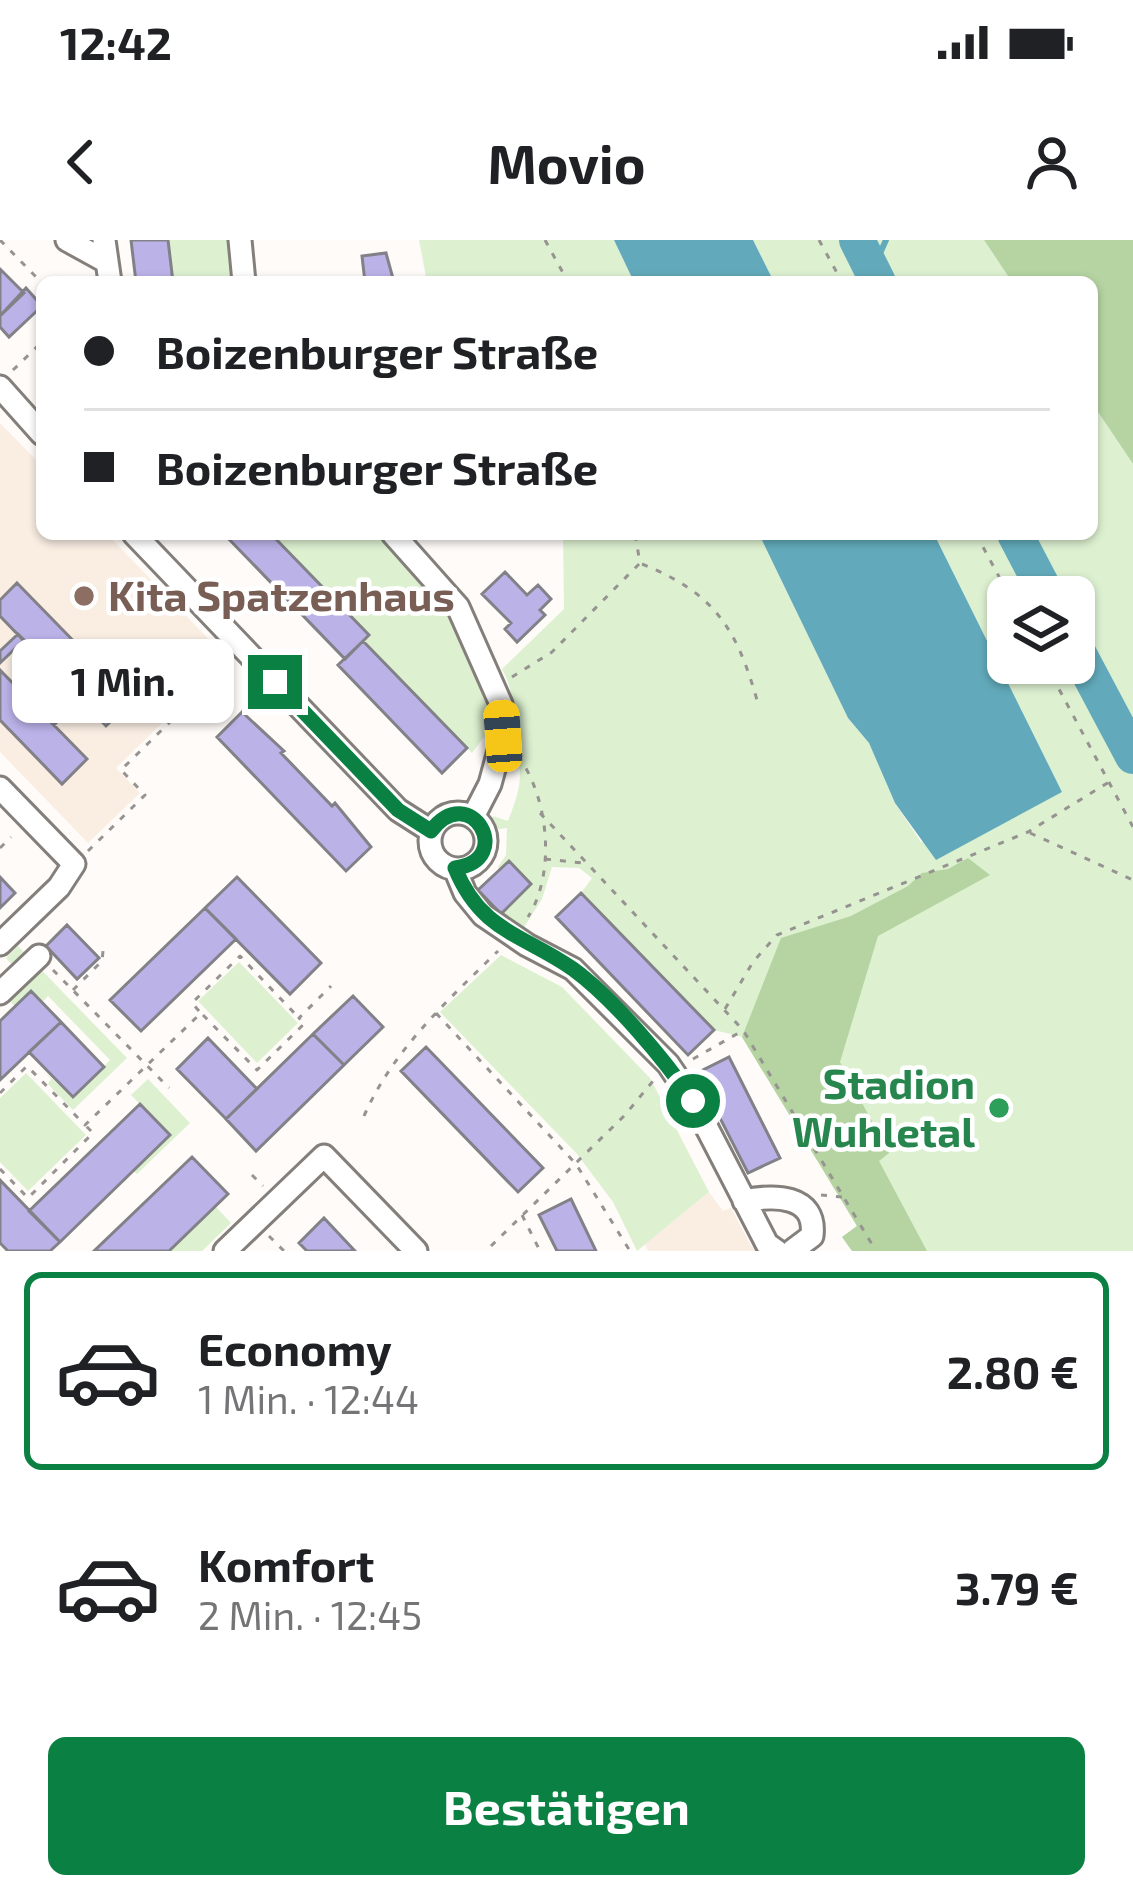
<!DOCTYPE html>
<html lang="de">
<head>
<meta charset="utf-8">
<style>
  :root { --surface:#fff; --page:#f2f2f2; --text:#202124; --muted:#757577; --line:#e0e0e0; --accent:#0b8043 }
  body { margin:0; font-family:"Exo 2",sans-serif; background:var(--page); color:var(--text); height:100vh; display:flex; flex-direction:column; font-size:45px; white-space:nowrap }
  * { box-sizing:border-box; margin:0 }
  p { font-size:39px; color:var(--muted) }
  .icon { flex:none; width:66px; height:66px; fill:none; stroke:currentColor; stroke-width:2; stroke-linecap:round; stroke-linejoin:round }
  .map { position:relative; height:1011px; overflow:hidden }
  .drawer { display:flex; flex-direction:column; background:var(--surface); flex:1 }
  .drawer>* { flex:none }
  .banner { position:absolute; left:36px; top:36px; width:1062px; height:264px; border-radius:18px; box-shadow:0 3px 9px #0004; display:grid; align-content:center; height:264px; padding:0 48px; background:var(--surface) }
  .buttons { position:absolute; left:987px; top:336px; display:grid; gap:24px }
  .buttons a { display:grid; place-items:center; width:108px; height:108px; border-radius:18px; background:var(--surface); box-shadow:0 3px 9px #0004; font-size:60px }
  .end { position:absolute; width:54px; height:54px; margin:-27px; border:15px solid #0b8043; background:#fff; box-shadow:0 0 0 6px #fff }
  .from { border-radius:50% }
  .bubble { position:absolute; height:84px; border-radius:18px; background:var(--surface); box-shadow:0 3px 9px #0004; font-size:39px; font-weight:700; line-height:84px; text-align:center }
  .car { position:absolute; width:36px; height:72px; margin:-36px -18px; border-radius:15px; box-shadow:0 0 9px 3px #0007; background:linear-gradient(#f5c518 24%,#345 0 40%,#f5c518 0 76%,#345 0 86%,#f5c518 0) }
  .banner b { display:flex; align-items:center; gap:42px; height:114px; font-size:45px }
  .banner b+b { border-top:3px solid var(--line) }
  .banner i { width:30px; height:30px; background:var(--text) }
  ul { padding:21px 0 0; list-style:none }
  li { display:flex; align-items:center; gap:36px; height:198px; margin:0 24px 18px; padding:0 24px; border:6px solid transparent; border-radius:18px }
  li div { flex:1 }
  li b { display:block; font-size:45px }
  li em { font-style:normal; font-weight:700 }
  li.current { border-color:var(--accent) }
  li>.icon { width:108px; height:108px; stroke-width:1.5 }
  .button { display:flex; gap:24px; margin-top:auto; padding:24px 48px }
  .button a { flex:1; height:138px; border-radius:18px; background:var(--accent); color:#fff; font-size:48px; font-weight:700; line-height:138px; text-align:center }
  .status { display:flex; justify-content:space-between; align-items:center; height:84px; padding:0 60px; background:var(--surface); direction:ltr }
  .status svg { height:33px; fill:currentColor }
  header { display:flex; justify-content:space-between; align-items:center; height:156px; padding:0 48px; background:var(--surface); font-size:54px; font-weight:700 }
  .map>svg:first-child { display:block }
  .built { fill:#faeee3 }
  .green { fill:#ddf1d1; fill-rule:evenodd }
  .forest { fill:#b5d4a2 }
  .water { fill:#62aabb }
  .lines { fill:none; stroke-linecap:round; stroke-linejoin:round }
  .stream { stroke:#62aabb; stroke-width:6 }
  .river { stroke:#62aabb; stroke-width:36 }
  .building { fill:#bbb2e8; stroke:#828188; stroke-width:3 }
  .minor-casing { stroke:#847f7a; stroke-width:27 }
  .path { stroke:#969391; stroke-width:3; stroke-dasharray:6 9; stroke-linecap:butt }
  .minor { stroke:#fff; stroke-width:21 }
  .route { stroke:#0b8043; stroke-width:15 }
  .education-dot { fill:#8d6e63; stroke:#fff; stroke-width:4.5 }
  .leisure-dot { fill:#2e9e5b; stroke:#fff; stroke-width:4.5 }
  .labels { text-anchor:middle; stroke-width:9; stroke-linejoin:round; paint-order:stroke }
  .education-label { font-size:42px; font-weight:bold; fill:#785e54; stroke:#fff; text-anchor:start }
  .leisure-label { font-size:42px; font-weight:bold; fill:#27864d; stroke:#fff; text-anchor:end }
</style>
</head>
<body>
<div class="status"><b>12:42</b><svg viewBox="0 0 49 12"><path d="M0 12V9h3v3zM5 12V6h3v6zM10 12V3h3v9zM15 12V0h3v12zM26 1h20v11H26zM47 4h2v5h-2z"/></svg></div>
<header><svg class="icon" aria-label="back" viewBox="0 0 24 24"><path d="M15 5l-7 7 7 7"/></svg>Movio<svg class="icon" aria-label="person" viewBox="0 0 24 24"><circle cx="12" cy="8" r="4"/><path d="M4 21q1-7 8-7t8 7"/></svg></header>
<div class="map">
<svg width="1133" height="1011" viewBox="0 0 1133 1011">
  <rect width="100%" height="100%" fill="#fefbf8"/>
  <path class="built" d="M0,183L42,226V294H107L228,419L116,528L140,553L88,603L0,512Z
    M709,952L723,971L731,968L751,1006L759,1011H648L645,1004Z"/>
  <path class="green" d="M168,0H231L236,42H173Z
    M419,0H614L634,42H427Z
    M753,0H984L1012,42H774Z
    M1092,163L1133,224V1011H852L842,997L857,986L742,797L714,790L581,653L592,638L579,628L552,627L542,659L523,689L501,674L531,644L510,621L500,630L498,627L506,615L507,588L492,590L493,576L508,581C524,540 521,537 515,496C511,468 516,456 502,429L564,369L563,294H759L848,478L869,503L895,563L921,602L1062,552L934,294H1092ZM1008,357H1074V423H1008Z
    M271,294H381C430,345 486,412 492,486L472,513L363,401L368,394Z
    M18,706L127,818L73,870L48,844L51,839L43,831L73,857L110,820L48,756L42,762L31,751L15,766L8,760L0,767V742L15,728L6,718Z
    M501,715L562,747L650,838L709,952L637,1011L613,962L577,914L440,772Z
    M239,722L298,783L257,823L198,761Z
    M26,833L86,895L28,951L0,922V858Z
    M148,839L190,883L137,934L134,931L170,895L131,855Z
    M215,966L231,983L202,1011H169Z"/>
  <path class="forest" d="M984,0H1133V224L1092,163V42H1012Z
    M968,618L990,635L878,696L840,822L889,913L879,921L927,1011H852L842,997L857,986L742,797L781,698L851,676L908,646L922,633L948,629Z"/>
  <path class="water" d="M614,0H753L774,42H634Z
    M759,294H934L1062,552L936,620L895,563L869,503L848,478Z"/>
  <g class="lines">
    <path class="stream" d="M872,31L886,0"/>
    <path class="river" d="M857,0L878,42
      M1015,294L1048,357
      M1074,405L1133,516"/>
  </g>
  <path class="building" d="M131,0H168L173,42H136Z
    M386,13L394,42H365L362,16Z
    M0,29L24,53L0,76Z
    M26,48L42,66L9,97L0,87V76Z
    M224,294H271L369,395L345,419Z
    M505,332L527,355L538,345L551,359L540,370L545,375L517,402L505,389L511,383L482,354Z
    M17,343L132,461L106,486L0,376V360Z
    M18,394L24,400L0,423V411Z
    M363,401L467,508L442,533L338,425Z
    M0,430L87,519L62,544L0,480Z
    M74,453L81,459L54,485L47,478Z
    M242,472L284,511L281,513L332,566L335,563L371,607L346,631L217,497Z
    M509,621L531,644L501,674L478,650Z
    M0,637L15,653L0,668Z
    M237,637L321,723L290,754L205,668Z
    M581,653L714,790L688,815L556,677Z
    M205,668L236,699L141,791L110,760Z
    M67,685L99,718L77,739L46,706Z
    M31,751L61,782L0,840V781Z
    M353,756L383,787L344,825L313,794Z
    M61,782L104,827L73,857L29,812Z
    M313,794L344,825L256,911L226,879Z
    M208,798L257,849L226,879L177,829Z
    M426,807L543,928L518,952L401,831Z
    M729,817L780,918L748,933L697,833Z
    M140,864L170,895L60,1002L29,971Z
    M192,917L228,954L169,1011H94Z
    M0,940L60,1002L50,1011H8L0,1003Z
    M571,959L596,1011H557L539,975Z
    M324,978L355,1011H307L299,1003Z"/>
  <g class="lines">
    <defs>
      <path id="minor" d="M67,0L107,22
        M104,0L110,42
        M240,0L244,42
        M0,147L42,194
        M134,294L398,570L431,591
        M393,294L458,367L501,464L503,496L490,544L473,577
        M0,548L74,624L59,647L0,704
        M430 601a28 28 0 1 1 56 0a28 28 0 1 1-56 0Z
        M455,629L465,653L483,675L527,705L573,729L668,824L693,861L767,1004L777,1011
        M0,753L39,716
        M744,961C773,955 817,954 812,996L792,1011
        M225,1011L324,916L416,1011"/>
    </defs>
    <use href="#minor" class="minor-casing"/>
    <path class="path" d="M0,0L42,43
      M545,0L568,42
      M819,0L842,42
      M13,130L42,102
      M177,294L179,299
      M976,294L1010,357
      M642,324C714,353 736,387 757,460
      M1045,423L1133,587
      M512,437L552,412L640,323L635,294
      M518,516C549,558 556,633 528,677
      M540,573L743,790L876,1011
      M1030,593L1133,640
      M0,608L11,597
      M88,611L145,555L121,530L229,424
      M545,619L583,623
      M53,730L169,848
      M73,750L102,721L103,711
      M725,769L753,722L777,695L1028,592L1109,542
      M199,771L192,763L240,716L299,778
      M436,773L576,924L630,1011
      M693,819L742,791
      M0,853L27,826L85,885L201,773L257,830L305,783L299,778L331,746
      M364,876C393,810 447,761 498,711
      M0,929L28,958L93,893L86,886
      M252,935L263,946
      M821,955L842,957
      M522,975L540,1011
      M269,996L284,1011
      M491,1006L625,875L653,841"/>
    <use href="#minor" class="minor"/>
  </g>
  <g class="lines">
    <path class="route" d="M275,442L398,570L431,591C470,539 517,620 455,628C481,692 523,694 573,729C614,759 664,819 693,861"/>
  </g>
  <circle class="education-dot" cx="84" cy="356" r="12"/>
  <circle class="leisure-dot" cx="999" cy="868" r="12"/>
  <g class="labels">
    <g class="education-label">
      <text x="108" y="371">Kita Spatzenhaus</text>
    </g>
    <g class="leisure-label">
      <text x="975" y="859">Stadion<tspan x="975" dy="48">Wuhletal</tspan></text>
    </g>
  </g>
</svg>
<div class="buttons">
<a><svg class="icon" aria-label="layers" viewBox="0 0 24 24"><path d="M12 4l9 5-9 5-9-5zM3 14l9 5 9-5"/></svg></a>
</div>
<i class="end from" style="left:693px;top:861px"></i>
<i class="end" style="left:275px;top:442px"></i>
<div class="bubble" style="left:12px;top:399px;width:222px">1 Min.</div>
<i class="car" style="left:503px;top:496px;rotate:356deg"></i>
<div class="banner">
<b><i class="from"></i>Boizenburger Straße</b>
<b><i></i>Boizenburger Straße</b>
</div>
</div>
<section class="drawer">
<ul>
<li class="current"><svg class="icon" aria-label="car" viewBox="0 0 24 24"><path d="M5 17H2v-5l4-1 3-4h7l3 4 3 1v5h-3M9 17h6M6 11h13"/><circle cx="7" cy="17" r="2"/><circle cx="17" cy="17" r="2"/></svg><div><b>Economy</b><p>1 Min. · 12:44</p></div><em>2.80 €</em></li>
<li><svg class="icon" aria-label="car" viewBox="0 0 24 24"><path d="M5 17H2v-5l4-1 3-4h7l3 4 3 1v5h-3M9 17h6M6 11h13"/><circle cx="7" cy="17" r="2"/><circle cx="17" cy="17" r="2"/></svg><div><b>Komfort</b><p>2 Min. · 12:45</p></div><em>3.79 €</em></li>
</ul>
<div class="button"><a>Bestätigen</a></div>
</section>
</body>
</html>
